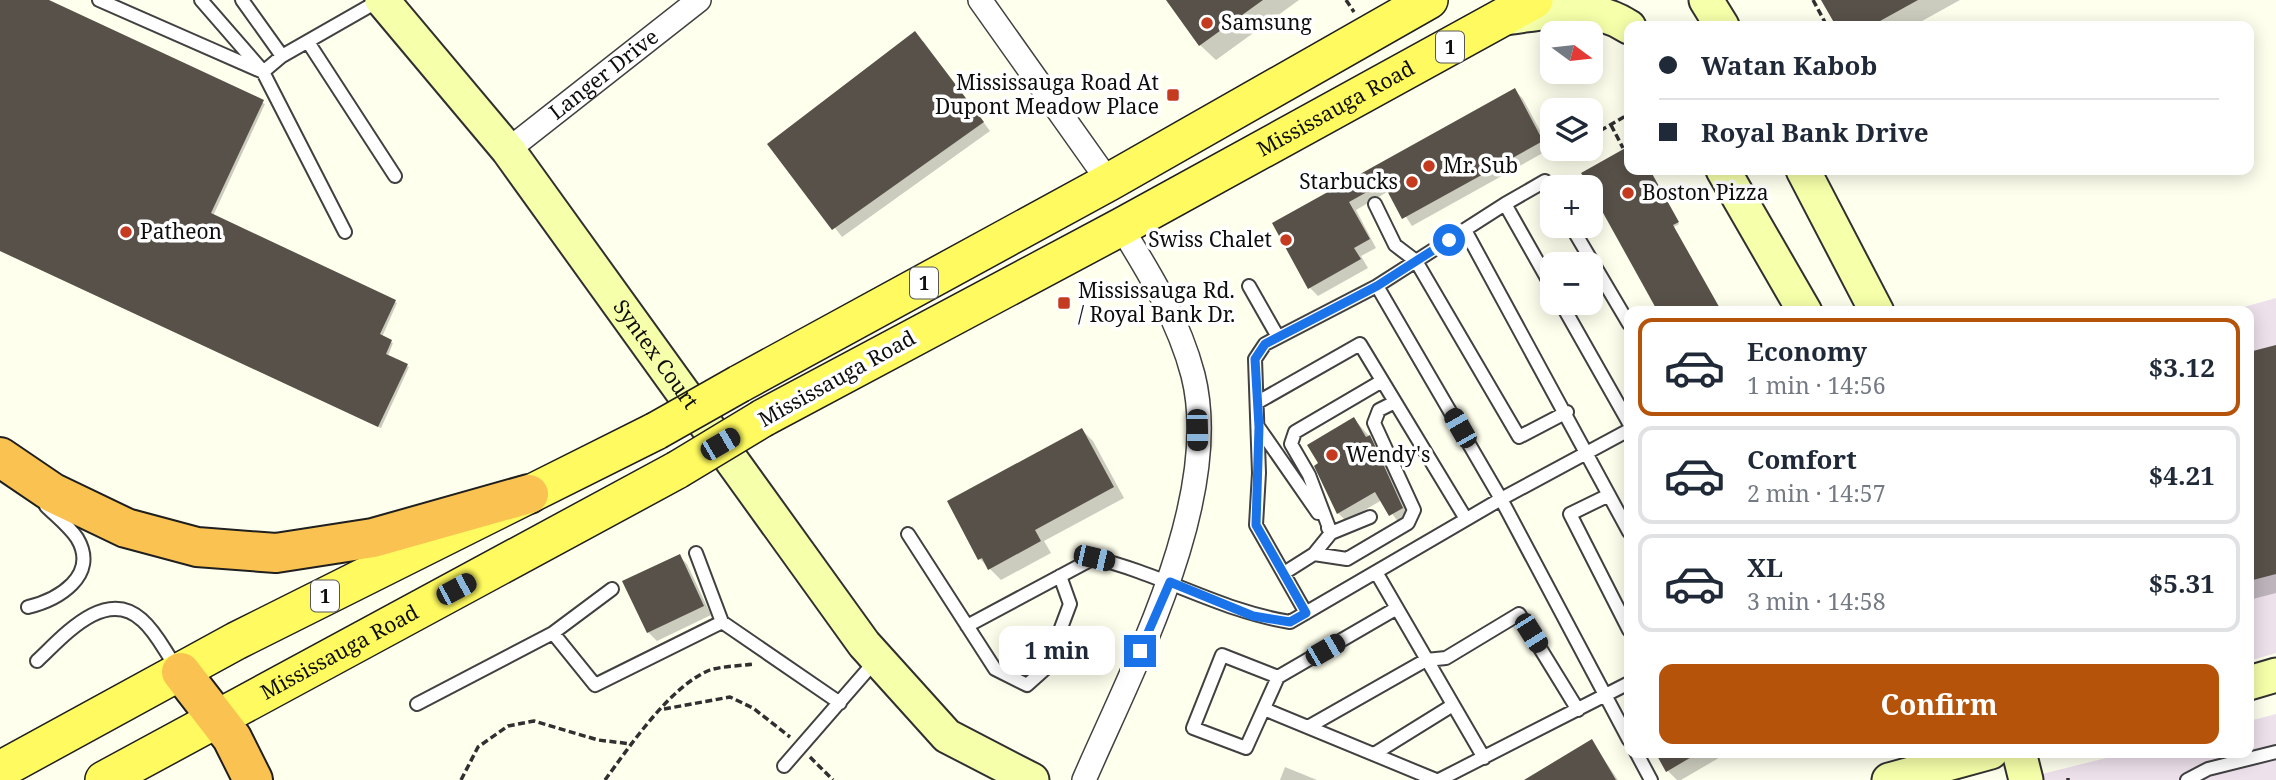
<!DOCTYPE html>
<html lang="en">
<head>
<meta charset="utf-8">
<style>
  :root { --surface:#fff; --page:#f6f6f7; --text:#1f2937; --muted:#747a83; --line:#e0e1e3; --accent:#b45309 }
  body { margin:0; font-family:"Noto Serif",serif; background:var(--page); color:var(--text); height:100vh; display:flex; flex-direction:column; font-size:26px; white-space:nowrap }
  * { box-sizing:border-box; margin:0 }
  p { font-size:23px; color:var(--muted) }
  .icon { flex:none; width:38px; height:38px; fill:none; stroke:currentColor; stroke-width:2; stroke-linecap:round; stroke-linejoin:round }
  .map { position:relative; flex:1; overflow:hidden }
  .sheet { position:absolute; left:1624px; top:306px; width:630px; height:452px; display:flex; flex-direction:column; background:var(--surface); border-radius:14px; box-shadow:0 4px 18px #0003 }
  .sheet>* { flex:none }
  .top-card { position:absolute; left:1624px; top:21px; width:630px; height:154px; border-radius:14px; box-shadow:0 4px 18px #0003; display:grid; align-content:center; height:154px; padding:0 35px; background:var(--surface) }
  .needle { width:46px; rotate:105deg }
  .tools { position:absolute; left:1540px; top:21px; display:grid; gap:14px }
  .tools a { display:grid; place-items:center; width:63px; height:63px; border-radius:14px; background:var(--surface); box-shadow:0 4px 18px #0003; font-size:35px }
  .end { position:absolute; width:32px; height:32px; margin:-16px; border:9px solid #1a73e8; background:#fff; box-shadow:0 0 0 4px #fff }
  .from { border-radius:50% }
  .bubble { position:absolute; height:49px; border-radius:14px; background:var(--surface); box-shadow:0 4px 18px #0003; font-size:23px; font-weight:700; line-height:49px; text-align:center }
  .car { position:absolute; width:21px; height:42px; margin:-21px -10px; border-radius:9px; box-shadow:0 0 5px 2px #0007; background:linear-gradient(#222 24%,#8ab4d8 0 40%,#222 0 76%,#8ab4d8 0 86%,#222 0) }
  .top-card b { display:flex; align-items:center; gap:24px; height:66px; font-size:26px }
  .top-card b+b { border-top:2px solid var(--line) }
  .top-card i { width:18px; height:18px; background:var(--text) }
  ul { padding:12px 0 0; list-style:none }
  li { display:flex; align-items:center; gap:21px; height:98px; margin:0 14px 10px; padding:0 21px; border:4px solid var(--line); border-radius:14px }
  li div { flex:1 }
  li b { display:block; font-size:26px }
  li em { font-style:normal; font-weight:700 }
  li.current { border-color:var(--accent) }
  li>.icon { width:63px; height:63px; stroke-width:1.5 }
  .cta { display:flex; gap:14px; margin-top:auto; padding:14px 35px }
  .cta a { flex:1; height:80px; border-radius:14px; background:var(--accent); color:#fff; font-size:28px; font-weight:700; line-height:80px; text-align:center }
  .map>svg:first-child { display:block }
  .industrial { fill:#ede1ec }
  .shadow { fill:#0003 }
  .building { fill:#575149 }
  .lines { fill:none; stroke-linecap:round; stroke-linejoin:round }
  .lane-casing { stroke:#414141; stroke-width:16 }
  .street-casing { stroke:#414141; stroke-width:26 }
  .secondary-casing { stroke:#303030; stroke-width:37 }
  .primary-casing { stroke:#1f1f1f; stroke-width:40 }
  .highway-casing { stroke:#1f1f1f; stroke-width:42 }
  .path { stroke:#303030; stroke-width:3.5; stroke-dasharray:7 3.5; stroke-linecap:butt }
  .lane { stroke:#fff; stroke-width:12 }
  .street { stroke:#fff; stroke-width:23 }
  .secondary { stroke:#f6ffa9; stroke-width:33 }
  .primary { stroke:#fefa5f; stroke-width:37 }
  .highway { stroke:#fac351; stroke-width:38 }
  .primary-bridge-casing { stroke:#1f1f1f; stroke-width:40; stroke-linecap:butt }
  .primary-bridge { stroke:#fefa5f; stroke-width:37 }
  .route { stroke:#1a73e8; stroke-width:9 }
  .poi-dot { fill:#c43b1f; stroke:#fff; stroke-width:2.5 }
  .labels { text-anchor:middle; stroke-width:7; stroke-linejoin:round; paint-order:stroke }
  .shield { fill:#fff; stroke:#565656; stroke-width:2 }
  .shield-label { font-size:19px; font-weight:bold; fill:#0e0e0e }
  .poi-label { font-size:21px; fill:#0e0e0e; stroke:#fff; text-anchor:start }
  .street-label { font-size:21px; fill:#0e0e0e; stroke:#fff }
</style>
</head>
<body>
<div class="map">
<svg width="2276" height="780" viewBox="0 0 2276 780">
  <rect width="100%" height="100%" fill="#ffe"/>
  <path class="industrial" d="M2276,298V653L2249,661V312H2226Z
    M2276,714V780H2039L2038,775L2126,753L2249,752V721Z"/>
  <path class="shadow" d="M0,0H45L265,104L213,216L397,303L382,337L393,343L388,356L409,367L381,428L0,251Z
    M1168,0H1299L1216,60L1200,45Z
    M1823,0H1960L1913,26H1838Z
    M923,41L990,131L842,237L770,144Z
    M1515,90L1523,99L1550,149L1412,226L1389,191L1356,210L1376,248L1361,256L1368,268L1318,296L1310,288L1274,223Z
    M1629,148V170H1649L1679,224L1674,227L1605,212L1597,214L1591,203V199L1596,196L1584,174Z
    M2276,347V593L2249,600V354Z
    M1354,419L1377,445L1410,516L1399,523L1382,500L1346,521L1338,513Z
    M1082,430L1093,441L1124,498L1044,541L1051,553L1001,580L980,559L949,502Z
    M679,556L687,564L711,615L657,641L648,632L625,582Z
    M1592,742L1618,780H1527Z
    M1657,752H1729L1681,780H1677L1668,771Z
    M1285,767L1317,780H1280Z"/>
  <path class="building" d="M0,0H49L264,100L211,213L396,300L380,334L392,340L386,354L408,364L378,427L0,251Z
    M1166,0H1263L1199,46Z
    M1821,0H1918L1871,26H1836Z
    M915,31L984,122L832,230L767,144Z
    M1515,88L1543,141L1402,219L1383,183L1349,202L1370,239L1354,248L1361,259L1308,289L1272,223Z
    M1629,146V170H1650L1679,222L1673,225L1722,312H1658L1602,211L1591,217V187L1581,173Z
    M2276,345V574L2249,581V352Z
    M1354,417L1366,437L1370,435L1403,508L1389,516L1375,492L1337,514L1314,466L1318,463L1307,445Z
    M1082,428L1114,487L1035,530L1041,541L988,570L982,558L978,560L947,501Z
    M680,554L704,606L647,633L622,581Z
    M1592,739L1616,780H1524Z
    M1655,752H1700L1666,772Z"/>
  <g class="lines">
    <defs>
      <path id="lane" d="M99,0L263,72
        M201,0L261,69
        M242,0L282,56
        M308,42L395,176
        M1375,204L1395,245L1416,261L1519,437L1567,412
        M1505,204L1545,181L1552,194
        M1571,226L1629,324
        M1465,230L1629,532
        M345,232L263,72L282,56L380,0
        M1249,286L1278,337
        M1552,287L1505,204L1377,286L1501,499L1629,740
        M1561,303L1629,423
        M1258,402L1360,344L1466,519
        M1259,428L1318,513
        M1609,495L1570,514L1629,630
        M1328,528L1331,533L1370,517
        M908,534L995,669L1027,685L1046,668L1070,604L1060,576
        M696,553L722,622L840,703
        M1314,554L1347,559L1408,523L1414,510L1374,423L1379,410L1395,402
        M1376,572L1484,758
        M1284,573L1314,554L1331,533L1309,475L1291,444L1295,432L1382,381
        M28,607C57,600 100,576 77,538C69,526 56,516 46,506
        M1306,613L1256,525L1259,473L1255,359L1265,344L1377,286
        M967,626L1094,558C1162,574 1221,611 1290,622L1501,499L1629,430
        M553,633L595,685L722,622
        M37,661C62,638 105,586 142,620C157,633 165,652 177,668
        M1278,677L1246,748L1193,728L1222,655L1278,677L1397,608
        M417,704L553,633L612,589
        M1264,709L1436,780
        M1308,727L1426,660L1446,658L1519,614L1578,710
        M1636,752L1651,780
        M1374,754L1453,705
        M784,766L877,659
        M1439,780L1629,683
        M2187,780L2208,769L2276,752"/>
      <g id="street">
        <path d="M980,0L1109,182"/>
        <path id="s1" d="M508,150L699,0"/>
        <path d="M1084,780C1132,669 1224,498 1193,375C1179,321 1150,274 1121,227"/>
      </g>
      <g id="secondary">
        <path id="s2" d="M382,0L508,150L864,644L947,736L1032,780"/>
        <path d="M1706,0L1722,26"/>
        <path d="M1503,18C1547,13 1590,1 1629,27"/>
        <path d="M1723,170L1805,312"/>
        <path d="M1803,170L1877,312"/>
        <path d="M2249,683L2276,675"/>
        <path d="M2019,752L2026,780"/>
        <path d="M1889,780L1991,752"/>
      </g>
      <g id="primary">
        <path d="M739,384L1109,182L1429,0"/>
        <path id="s3" d="M763,418L1121,227L1534,0"/>
        <path d="M0,770L236,641L656,431"/>
        <path id="s4" d="M104,780L677,470"/>
      </g>
      <path id="highway" d="M0,457L53,493L126,528L197,547L276,553L373,538L529,494
        M181,672L232,738L253,780"/>
    </defs>
    <use href="#lane" class="lane-casing"/>
    <use href="#street" class="street-casing"/>
    <use href="#secondary" class="secondary-casing"/>
    <use href="#primary" class="primary-casing"/>
    <use href="#highway" class="highway-casing"/>
    <path class="path" d="M1346,0L1354,12
      M1813,0L1827,26
      M1611,125L1623,148
      M1591,136L1629,114
      M1559,153L1566,149
      M664,709L730,697L753,708L790,737
      M810,757L833,780
      M2068,778V780
      M461,780L478,747L508,726L534,721L598,740L632,744
      M605,780C630,746 670,686 710,670C723,666 740,666 754,664"/>
    <use href="#lane" class="lane"/>
    <use href="#street" class="street"/>
    <use href="#secondary" class="secondary"/>
    <use href="#primary" class="primary"/>
    <use href="#highway" class="highway"/>
    <defs>
      <path id="primary-bridge" d="M656,431L739,384
        M677,470L763,418"/>
    </defs>
    <use href="#primary-bridge" class="primary-bridge-casing"/>
    <use href="#primary-bridge" class="primary-bridge"/>
  </g>
  <g class="lines">
    <path class="route" d="M1140,651L1170,582L1253,616L1290,622L1306,613L1256,525L1259,427L1255,359L1265,344L1377,286L1449,240"/>
  </g>
  <g class="poi-dot">
    <circle cx="1207" cy="23" r="7"/>
    <rect x="1166" y="88" width="14" height="14" rx="3.5"/>
    <circle cx="1429" cy="166" r="7"/>
    <circle cx="1412" cy="182" r="7"/>
    <circle cx="1628" cy="193" r="7"/>
    <circle cx="126" cy="232" r="7"/>
    <circle cx="1286" cy="240" r="7"/>
    <rect x="1057" y="296" width="14" height="14" rx="3.5"/>
    <circle cx="1332" cy="455" r="7"/>
  </g>
  <g class="labels">
    <g class="shield">
      <rect x="1436" y="31.5" width="28" height="31" rx="5"/>
      <rect x="910" y="267.5" width="28" height="31" rx="5"/>
      <rect x="311" y="580.5" width="28" height="31" rx="5"/>
    </g>
    <g class="shield-label">
      <text x="1450" y="54">1</text>
      <text x="924" y="290">1</text>
      <text x="325" y="603">1</text>
    </g>
    <g class="poi-label">
      <text x="1221" y="30">Samsung</text>
      <text x="1159" y="90" text-anchor="end">Mississauga Road At<tspan x="1159" dy="24">Dupont Meadow Place</tspan></text>
      <text x="1443" y="173">Mr. Sub</text>
      <text x="1398" y="189" text-anchor="end">Starbucks</text>
      <text x="1642" y="200">Boston Pizza</text>
      <text x="140" y="239">Patheon</text>
      <text x="1272" y="247" text-anchor="end">Swiss Chalet</text>
      <text x="1078" y="298">Mississauga Rd.<tspan x="1078" dy="24">/ Royal Bank Dr.</tspan></text>
      <text x="1346" y="462">Wendy's</text>
    </g>
    <g class="street-label">
      <text dy="7" stroke="none"><textPath href="#s1" startOffset="122">Langer Drive</textPath></text>
      <text dy="7" stroke="none"><textPath href="#s3" startOffset="651">Mississauga Road</textPath></text>
      <text dy="7" stroke="none"><textPath href="#s2" startOffset="448">Syntex Court</textPath></text>
      <text transform="translate(837 379) rotate(-29)" y="7">Mississauga Road</text>
      <text dy="7" stroke="none"><textPath href="#s4" startOffset="268">Mississauga Road</textPath></text>
    </g>
  </g>
</svg>
<div class="tools">
<a><svg class="needle" viewBox="-14 -14 28 28"><path d="M0-13l5 13h-10z" fill="#e53935"/><path d="M0 13l5-13h-10z" fill="#747a83"/></svg></a>
<a><svg class="icon" aria-label="layers" viewBox="0 0 24 24"><path d="M12 4l9 5-9 5-9-5zM3 14l9 5 9-5"/></svg></a>
<a>+</a>
<a>−</a>
</div>
<i class="end from" style="left:1449px;top:240px"></i>
<i class="end" style="left:1140px;top:651px"></i>
<div class="bubble" style="left:999px;top:626px;width:116px">1 min</div>
<i class="car" style="left:1460px;top:428px;rotate:330deg"></i>
<i class="car" style="left:1197px;top:430px;rotate:179deg"></i>
<i class="car" style="left:720px;top:444px;rotate:60deg"></i>
<i class="car" style="left:1094px;top:558px;rotate:103deg"></i>
<i class="car" style="left:456px;top:589px;rotate:62deg"></i>
<i class="car" style="left:1531px;top:633px;rotate:148deg"></i>
<i class="car" style="left:1325px;top:650px;rotate:60deg"></i>
<div class="top-card">
<b><i class="from"></i>Watan Kabob</b>
<b><i></i>Royal Bank Drive</b>
</div>
<section class="sheet">
<ul>
<li class="current"><svg class="icon" aria-label="car" viewBox="0 0 24 24"><path d="M5 17H2v-5l4-1 3-4h7l3 4 3 1v5h-3M9 17h6M6 11h13"/><circle cx="7" cy="17" r="2"/><circle cx="17" cy="17" r="2"/></svg><div><b>Economy</b><p>1 min · 14:56</p></div><em>$3.12</em></li>
<li><svg class="icon" aria-label="car" viewBox="0 0 24 24"><path d="M5 17H2v-5l4-1 3-4h7l3 4 3 1v5h-3M9 17h6M6 11h13"/><circle cx="7" cy="17" r="2"/><circle cx="17" cy="17" r="2"/></svg><div><b>Comfort</b><p>2 min · 14:57</p></div><em>$4.21</em></li>
<li><svg class="icon" aria-label="car" viewBox="0 0 24 24"><path d="M5 17H2v-5l4-1 3-4h7l3 4 3 1v5h-3M9 17h6M6 11h13"/><circle cx="7" cy="17" r="2"/><circle cx="17" cy="17" r="2"/></svg><div><b>XL</b><p>3 min · 14:58</p></div><em>$5.31</em></li>
</ul>
<div class="cta"><a>Confirm</a></div>
</section>
</div>
</body>
</html>
